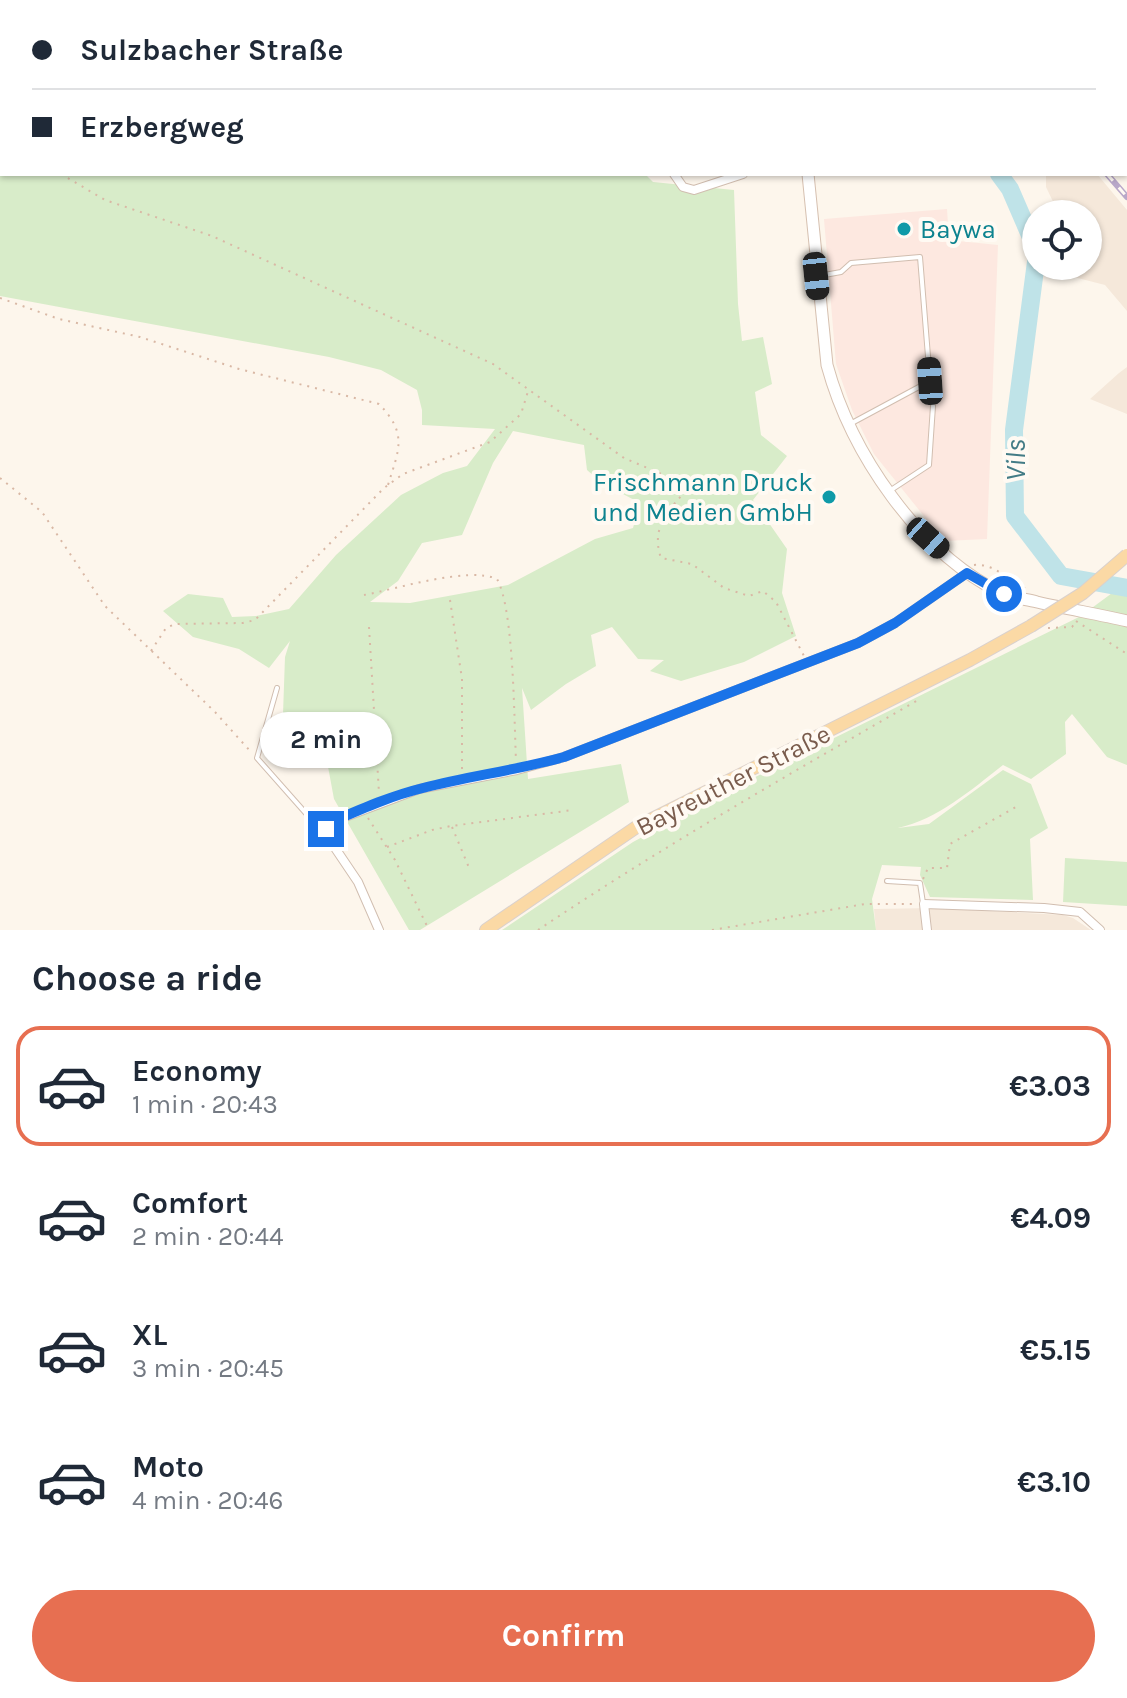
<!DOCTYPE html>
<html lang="en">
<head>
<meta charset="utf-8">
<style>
  :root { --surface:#fff; --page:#f2f2f3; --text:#1f2937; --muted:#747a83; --line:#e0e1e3; --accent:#e76f51 }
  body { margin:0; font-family:Karla,sans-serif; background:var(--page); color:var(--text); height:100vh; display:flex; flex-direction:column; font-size:30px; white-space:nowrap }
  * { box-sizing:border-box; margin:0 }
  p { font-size:26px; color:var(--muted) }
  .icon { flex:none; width:44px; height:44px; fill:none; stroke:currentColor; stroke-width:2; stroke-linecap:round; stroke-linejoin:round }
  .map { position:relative; height:930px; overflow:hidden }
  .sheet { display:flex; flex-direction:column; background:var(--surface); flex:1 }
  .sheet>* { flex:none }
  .top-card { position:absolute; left:0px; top:0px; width:1128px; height:176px; box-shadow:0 2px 6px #0004; display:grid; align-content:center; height:176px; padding:0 32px; background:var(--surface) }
  .controls { position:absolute; left:1022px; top:200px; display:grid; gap:16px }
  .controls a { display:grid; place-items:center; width:80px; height:80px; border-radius:50%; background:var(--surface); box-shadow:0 2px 6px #0004; font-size:40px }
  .end { position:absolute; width:36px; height:36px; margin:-18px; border:10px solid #1a73e8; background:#fff; box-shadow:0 0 0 4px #fff }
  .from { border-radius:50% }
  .bubble { position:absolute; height:56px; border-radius:28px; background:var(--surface); box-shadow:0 2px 6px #0004; font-size:26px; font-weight:700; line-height:56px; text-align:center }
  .car { position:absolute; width:24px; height:48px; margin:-24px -12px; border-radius:10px; box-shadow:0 0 6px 2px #0007; background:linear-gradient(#222 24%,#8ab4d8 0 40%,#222 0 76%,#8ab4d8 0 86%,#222 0) }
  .top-card b { display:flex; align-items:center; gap:28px; height:76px; font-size:30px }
  .top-card b+b { border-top:2px solid var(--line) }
  .top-card i { width:20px; height:20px; background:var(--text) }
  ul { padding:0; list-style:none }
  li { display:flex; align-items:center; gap:24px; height:120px; margin:0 16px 12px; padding:0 16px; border:4px solid transparent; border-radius:24px }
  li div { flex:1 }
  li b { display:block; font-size:30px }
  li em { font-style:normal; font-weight:700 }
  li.active { border-color:var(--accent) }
  li>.icon { width:72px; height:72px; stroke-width:1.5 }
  h2 { padding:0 32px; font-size:36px; line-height:96px }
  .button { display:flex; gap:16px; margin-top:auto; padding:16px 32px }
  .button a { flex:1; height:92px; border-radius:48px; background:var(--accent); color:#fff; font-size:32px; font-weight:700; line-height:92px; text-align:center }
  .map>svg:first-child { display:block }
  .residential { fill:#f5e8da }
  .commercial { fill:#fde8e0 }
  .green { fill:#d8ecc9; fill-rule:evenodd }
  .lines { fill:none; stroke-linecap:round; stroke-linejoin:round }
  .river { stroke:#bfe3e8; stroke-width:18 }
  .lane-casing { stroke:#d1beb0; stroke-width:6 }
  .street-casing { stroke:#d1beb0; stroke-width:10 }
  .secondary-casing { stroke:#d6c0b0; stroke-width:13 }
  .primary-casing { stroke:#dad1cd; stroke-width:14 }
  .path { stroke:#d9b8a5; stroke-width:2; stroke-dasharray:2 6; stroke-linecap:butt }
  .lane { stroke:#fff; stroke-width:4 }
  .street { stroke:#fff; stroke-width:8 }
  .secondary { stroke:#fff; stroke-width:11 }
  .primary { stroke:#fbd9a5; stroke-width:12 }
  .rail-casing { stroke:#b9a8c9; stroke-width:6 }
  .rail { stroke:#fffaf3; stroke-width:3; stroke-dasharray:9; stroke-linecap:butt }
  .primary-bridge-casing { stroke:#dad1cd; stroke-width:14; stroke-linecap:butt }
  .primary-bridge { stroke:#fbd9a5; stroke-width:12 }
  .route { stroke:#1a73e8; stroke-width:10 }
  .culture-dot { fill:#0f9aa8; stroke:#fffaf3; stroke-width:3 }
  .labels { text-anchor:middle; stroke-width:8; stroke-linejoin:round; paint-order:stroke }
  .culture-label { font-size:26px; fill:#0d838f; stroke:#fffaf3; text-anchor:start }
  .street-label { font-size:26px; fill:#7a5c4d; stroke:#fffaf3 }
  .water-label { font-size:28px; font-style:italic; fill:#437c86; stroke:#fffaf3 }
</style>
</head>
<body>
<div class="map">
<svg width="1127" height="930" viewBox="0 0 1127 930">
  <rect width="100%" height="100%" fill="#fdf6ec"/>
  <path class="residential" d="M1046,174H1097L1127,210V311L1105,285L1070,276V266H1088V214H1059L1046,187Z
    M1127,367V414L1090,399L1119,373Z
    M932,908L1063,915L1073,918L1091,930H876L874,909Z"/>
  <path class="commercial" d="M947,209L949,240L998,245L987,539L944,541L874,454L852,410L836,364L824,219Z"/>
  <path class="green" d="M0,0L489,2H2V174H645L653,182L734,190L738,304L742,341L763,337L772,384L755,392L761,435L787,456L753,500L787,549L782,593L796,636L744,662L681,681L650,671L664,660L638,659L612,627L591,635L596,666L566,684L531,710L522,688L528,779L621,764L629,802L420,930H409L334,799L319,718L283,714L285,657L290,641L269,668L239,649L193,637L163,611L188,594L223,598L232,617L256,616L289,609L336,555L401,495L443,473L467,466L495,429L422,425V410L417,390L381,370L329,357L0,296ZM513,431L584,445L587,470L602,483L640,503L633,528L595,539L508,585L410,603L370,602L398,581L422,543L462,535L493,463Z
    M1127,582V765L1107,757L1072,714L1065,722L1066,754L1031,779L1003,765C971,790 938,819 898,828L929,824L1003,770L1031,784L1048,828L1030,839L1033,900L930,897L920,875L921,867L882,865L872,899L876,930H502L633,842L741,784L1081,616Z
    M1065,858L1127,862V906L1063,902Z"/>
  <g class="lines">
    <path class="river" d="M937,2L938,0
      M999,174L1010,189L1036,249
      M1036,262L1014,430L1015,516L1061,576L1127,588"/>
    <defs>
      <path id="lane" d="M723,0V2
        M857,0V2
        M819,276L841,272L851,263L920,257L930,381L850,424
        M891,490L929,465L933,406
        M277,688L257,758L318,827L326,829
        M887,881L920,883L923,903"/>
      <path id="street" d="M346,0L349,2
        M585,0L587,2
        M697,0L698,2
        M1103,0L1104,2
        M1126,98L1127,99
        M674,174L683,187L694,190L743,174
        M379,930L358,882L327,836L329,823L419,789L517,770L564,757L858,643L895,623L967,573
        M927,930L924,904L1044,908L1080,912L1100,930"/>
      <path id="secondary" d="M784,0V2
        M808,174L827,365C851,453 918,552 1001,593C1012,598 1026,599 1037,602C1067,609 1097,614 1127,621"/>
      <path id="primary" d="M486,930L638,826L970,660L1031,626"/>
    </defs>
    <use href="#lane" class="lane-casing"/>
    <use href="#street" class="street-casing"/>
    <use href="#secondary" class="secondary-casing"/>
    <use href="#primary" class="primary-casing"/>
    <path class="path" d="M0,137L2,138
      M61,174L105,200L212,236L493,364L624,458L690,486C670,509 650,526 661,558L692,564L724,588L749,596L763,591L776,602L804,656
      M0,298L59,319L140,337L239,369L379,404C408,434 399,449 388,485
      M0,478L42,512L105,606L215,712L251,752
      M974,565C994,563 1008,580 1025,588
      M364,595C396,589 469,566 497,579C514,609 514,720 516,760
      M450,600L462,679V770
      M1076,621L1127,654
      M369,627L379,793
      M1048,628L1072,627L1075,623
      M151,651L166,628L175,624L243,623L255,620L384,488L403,474L490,442L521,414L529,388
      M368,818L395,860L427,926
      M452,827L470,870
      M387,847L432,830L451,826L573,810
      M923,879L928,868H947L950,844L1016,807
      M538,930C662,847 791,773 920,699
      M712,930L865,904H917"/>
    <use href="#lane" class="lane"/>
    <use href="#street" class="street"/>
    <use href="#secondary" class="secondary"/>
    <use href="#primary" class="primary"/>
    <defs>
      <path id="rail" d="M955,0L957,2
        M1088,0V2
        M1126,142L1127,144
        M1107,174L1127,197"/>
    </defs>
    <use href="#rail" class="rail-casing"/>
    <use href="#rail" class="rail"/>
    <defs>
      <path id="primary-bridge" d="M1031,626L1083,593L1127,555"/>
    </defs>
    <use href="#primary-bridge" class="primary-bridge-casing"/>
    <use href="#primary-bridge" class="primary-bridge"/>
  </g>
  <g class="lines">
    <path class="route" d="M326,829L329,823C359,810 390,796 423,788C470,776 517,770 564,757L858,643L895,623L967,573L1004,594"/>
  </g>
  <g class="culture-dot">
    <circle cx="904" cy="229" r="8"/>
    <circle cx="829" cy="497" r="8"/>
  </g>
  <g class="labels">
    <g class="culture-label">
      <text x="920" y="238">Baywa</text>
      <text x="813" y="491" text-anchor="end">Frischmann Druck<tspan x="813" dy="30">und Medien GmbH</tspan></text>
    </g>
    <g class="street-label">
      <text transform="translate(733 780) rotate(-27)" y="9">Bayreuther Straße</text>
    </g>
    <g class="water-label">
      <text transform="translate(1015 460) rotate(-90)" y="10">Vils</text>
    </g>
  </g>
</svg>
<div class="controls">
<a><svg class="icon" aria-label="locate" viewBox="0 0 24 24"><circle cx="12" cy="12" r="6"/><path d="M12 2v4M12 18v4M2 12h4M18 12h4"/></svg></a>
</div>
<i class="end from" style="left:1004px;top:594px"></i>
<i class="end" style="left:326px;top:829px"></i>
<div class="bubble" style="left:260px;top:712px;width:132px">2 min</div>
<i class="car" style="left:816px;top:276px;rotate:174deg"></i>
<i class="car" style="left:930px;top:381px;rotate:356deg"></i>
<i class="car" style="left:928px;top:538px;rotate:132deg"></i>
<div class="top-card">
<b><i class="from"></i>Sulzbacher Straße</b>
<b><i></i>Erzbergweg</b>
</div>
</div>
<section class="sheet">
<h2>Choose a ride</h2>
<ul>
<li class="active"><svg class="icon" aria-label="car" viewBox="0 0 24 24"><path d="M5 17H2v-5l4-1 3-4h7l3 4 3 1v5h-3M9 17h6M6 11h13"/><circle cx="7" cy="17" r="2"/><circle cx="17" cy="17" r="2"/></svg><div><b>Economy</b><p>1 min · 20:43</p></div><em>€3.03</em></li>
<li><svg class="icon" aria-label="car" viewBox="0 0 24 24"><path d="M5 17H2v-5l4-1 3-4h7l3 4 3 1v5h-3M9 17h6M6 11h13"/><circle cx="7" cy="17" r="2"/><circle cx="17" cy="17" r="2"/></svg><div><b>Comfort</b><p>2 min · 20:44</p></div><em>€4.09</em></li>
<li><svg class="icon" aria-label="car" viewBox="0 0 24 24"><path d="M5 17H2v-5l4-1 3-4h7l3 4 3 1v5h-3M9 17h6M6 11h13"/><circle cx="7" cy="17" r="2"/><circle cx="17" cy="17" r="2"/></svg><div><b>XL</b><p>3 min · 20:45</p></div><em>€5.15</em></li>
<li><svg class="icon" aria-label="car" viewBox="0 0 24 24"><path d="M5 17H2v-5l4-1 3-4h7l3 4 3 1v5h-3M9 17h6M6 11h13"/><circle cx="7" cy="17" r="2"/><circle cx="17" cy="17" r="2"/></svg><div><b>Moto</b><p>4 min · 20:46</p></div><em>€3.10</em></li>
</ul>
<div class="button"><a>Confirm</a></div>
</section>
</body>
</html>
